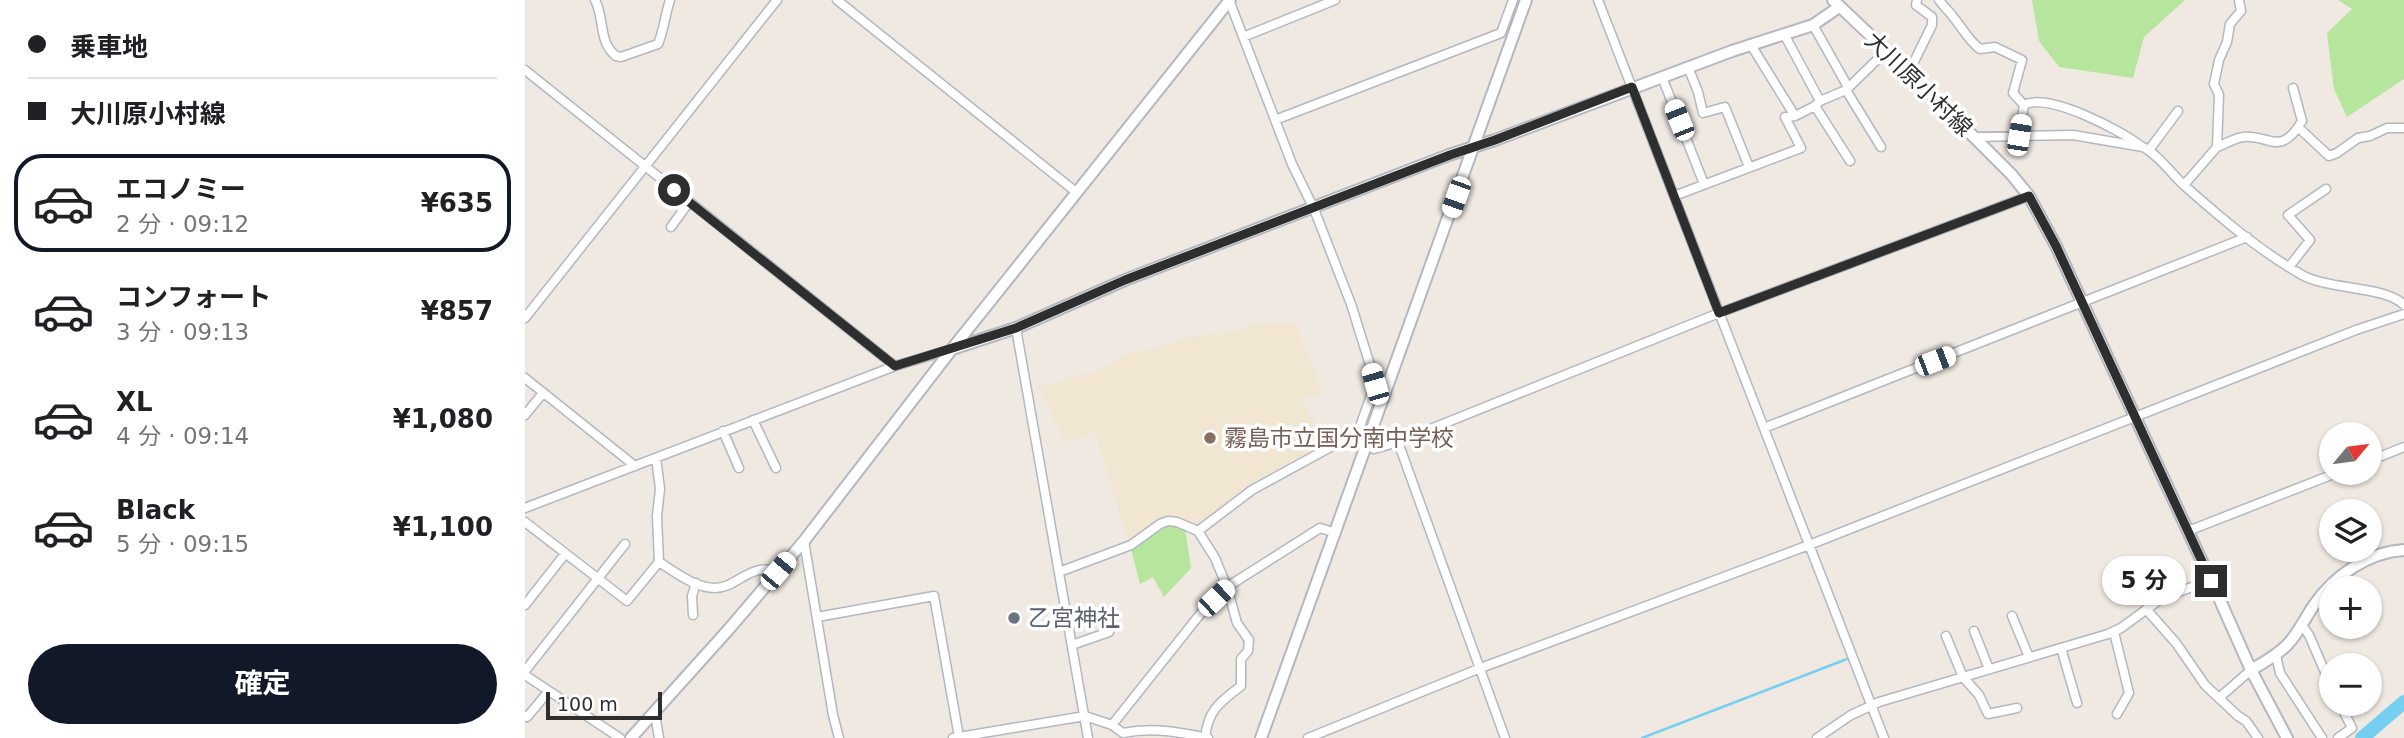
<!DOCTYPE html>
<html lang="ja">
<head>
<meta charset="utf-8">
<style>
  :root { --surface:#fff; --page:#f6f6f6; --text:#202124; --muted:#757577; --line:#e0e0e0; --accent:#111827 }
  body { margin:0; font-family:"DejaVu Sans","Noto Sans JP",sans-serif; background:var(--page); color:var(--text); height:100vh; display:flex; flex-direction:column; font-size:26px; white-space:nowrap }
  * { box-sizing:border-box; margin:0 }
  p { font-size:23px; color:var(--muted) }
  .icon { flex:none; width:38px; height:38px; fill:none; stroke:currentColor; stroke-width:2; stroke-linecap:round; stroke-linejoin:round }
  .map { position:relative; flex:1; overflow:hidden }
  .side { display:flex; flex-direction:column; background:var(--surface); width:525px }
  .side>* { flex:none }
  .hud { display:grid; align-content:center; height:154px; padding:0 28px; background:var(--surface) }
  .needle { width:46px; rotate:61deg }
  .buttons { position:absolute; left:1794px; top:422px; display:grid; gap:14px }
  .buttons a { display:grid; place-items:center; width:63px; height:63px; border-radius:50%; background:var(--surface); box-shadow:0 2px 5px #0004; font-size:35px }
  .scale { position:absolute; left:21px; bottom:18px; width:116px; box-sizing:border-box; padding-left:7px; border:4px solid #2e2e2e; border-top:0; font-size:19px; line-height:24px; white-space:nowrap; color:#2e2e2e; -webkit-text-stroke:5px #fff; paint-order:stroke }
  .end { position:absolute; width:32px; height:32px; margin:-16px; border:9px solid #2e2e2e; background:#fff; box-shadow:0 0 0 4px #fff }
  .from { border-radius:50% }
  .bubble { position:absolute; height:49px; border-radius:24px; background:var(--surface); box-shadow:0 2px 5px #0004; font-size:23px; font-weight:700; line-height:49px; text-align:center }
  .car { position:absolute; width:21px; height:42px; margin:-21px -10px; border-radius:9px; box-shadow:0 0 5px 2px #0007; background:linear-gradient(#fff 24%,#345 0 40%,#fff 0 76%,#345 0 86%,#fff 0) }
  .hud b { display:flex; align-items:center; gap:24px; height:66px; font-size:26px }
  .hud b+b { border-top:2px solid var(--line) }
  .hud i { width:18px; height:18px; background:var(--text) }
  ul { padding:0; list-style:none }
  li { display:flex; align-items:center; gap:21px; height:98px; margin:0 14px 10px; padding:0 14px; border:4px solid transparent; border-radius:28px }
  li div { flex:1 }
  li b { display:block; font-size:26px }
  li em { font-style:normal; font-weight:700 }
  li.selected { border-color:var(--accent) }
  li>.icon { width:63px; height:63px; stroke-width:1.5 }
  .cta { display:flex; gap:14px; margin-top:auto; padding:14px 28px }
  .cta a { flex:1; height:80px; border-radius:42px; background:var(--accent); color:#fff; font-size:28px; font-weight:700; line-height:80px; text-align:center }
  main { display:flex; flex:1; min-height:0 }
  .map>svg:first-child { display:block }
  .education { fill:#f0e6d1 }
  .green { fill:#b6e59e }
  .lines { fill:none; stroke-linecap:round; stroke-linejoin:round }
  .stream { stroke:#75cff0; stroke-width:2.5 }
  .river { stroke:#75cff0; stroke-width:14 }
  .street-casing { stroke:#b4b7c1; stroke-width:11 }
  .secondary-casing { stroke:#b4b7c1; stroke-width:14 }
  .street { stroke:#fff; stroke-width:8 }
  .secondary { stroke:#fff; stroke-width:10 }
  .route { stroke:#2e2e2e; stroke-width:9 }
  .education-dot { fill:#8d6e63; stroke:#fff; stroke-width:2.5 }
  .worship-dot { fill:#6b7280; stroke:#fff; stroke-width:2.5 }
  .labels { text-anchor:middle; stroke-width:7; stroke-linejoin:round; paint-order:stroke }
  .street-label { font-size:23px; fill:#2e2e2e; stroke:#fff }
  .education-label { font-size:23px; fill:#785e54; stroke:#fff; text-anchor:start }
  .worship-label { font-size:23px; fill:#5b616d; stroke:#fff; text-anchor:start }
</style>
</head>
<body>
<main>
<section class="side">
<div class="hud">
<b><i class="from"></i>乗車地</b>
<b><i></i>大川原小村線</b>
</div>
<ul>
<li class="selected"><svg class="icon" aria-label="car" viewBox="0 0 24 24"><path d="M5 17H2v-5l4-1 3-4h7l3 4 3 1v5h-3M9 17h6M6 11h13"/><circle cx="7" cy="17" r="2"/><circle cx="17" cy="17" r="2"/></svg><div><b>エコノミー</b><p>2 分 · 09:12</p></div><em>¥635</em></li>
<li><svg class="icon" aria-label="car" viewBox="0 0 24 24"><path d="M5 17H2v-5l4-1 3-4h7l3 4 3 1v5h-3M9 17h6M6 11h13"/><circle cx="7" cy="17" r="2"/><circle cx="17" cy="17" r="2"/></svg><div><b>コンフォート</b><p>3 分 · 09:13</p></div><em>¥857</em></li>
<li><svg class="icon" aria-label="car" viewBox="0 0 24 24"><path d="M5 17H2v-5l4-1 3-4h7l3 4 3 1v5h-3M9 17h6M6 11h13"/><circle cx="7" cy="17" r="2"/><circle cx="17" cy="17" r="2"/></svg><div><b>XL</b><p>4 分 · 09:14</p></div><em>¥1,080</em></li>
<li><svg class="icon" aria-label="car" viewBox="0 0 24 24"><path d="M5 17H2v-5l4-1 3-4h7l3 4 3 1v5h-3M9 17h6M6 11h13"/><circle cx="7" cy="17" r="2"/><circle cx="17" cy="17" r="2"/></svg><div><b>Black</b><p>5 分 · 09:15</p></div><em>¥1,100</em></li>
</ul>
<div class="cta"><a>確定</a></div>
</section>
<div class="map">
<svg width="1879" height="738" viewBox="0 0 1879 738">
  <rect width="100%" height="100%" fill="#efe9e1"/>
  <path class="education" d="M750,323H771L797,393L777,400L803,445L728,482L670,525L657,519L638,517L604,543L570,433L540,444L515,387L550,376L567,373L586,365L605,352L624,351L658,339L708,331L725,325Z"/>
  <path class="green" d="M1507,0H1660L1619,37L1608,78L1534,67L1514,41Z
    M1813,0H1879V79L1822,117L1809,89L1802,33L1827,9Z
    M644,525L660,528L666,568L639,597L628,577L615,584L606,549Z"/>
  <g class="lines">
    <path class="stream" d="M1117,738L1322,659"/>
    <path class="river" d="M1837,738L1879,702"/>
    <defs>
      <path id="street" d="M70,0C80,19 73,42 91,56L96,57L133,44C139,30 140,15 145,0
        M312,0L551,192
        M1073,0L1359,738
        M1414,0C1419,7 1424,11 1429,18C1438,29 1444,41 1455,49L1470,47L1497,60L1488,93L1499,105
        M1288,25L1323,87
        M1259,34L1295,101
        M718,37L810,0
        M1226,45L1270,116L1290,106L1295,101L1321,90L1361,51
        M1163,67L1173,92L1178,113L1200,107L1224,167
        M0,70L370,366
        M1384,72L1407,25V17L1391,5L1392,0
        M1137,77L1179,184
        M1321,90L1356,147
        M1290,106L1325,161
        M750,120L976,33L988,0
        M1773,127L1804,156L1812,153L1833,138L1845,136L1862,128H1879
        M1494,135L1499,105C1523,92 1595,130 1616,146
        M1448,137L1548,135L1618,147C1634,155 1647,175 1661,187C1697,219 1735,251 1777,275C1804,290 1861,286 1879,305
        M1692,147C1700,144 1710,138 1718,137C1744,134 1755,158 1777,121L1768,88
        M1624,150L1653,111
        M1659,185L1692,147L1694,95L1689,84L1694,60L1702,42L1705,24L1716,11L1714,0
        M1149,196L1276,148L1260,117L1270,116
        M146,227L164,202
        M1764,267L1785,240L1763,215L1801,189
        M0,318L252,0
        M491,328L563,738
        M0,378L110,466
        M0,415L18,393
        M228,420L251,468
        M1239,428L1722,237
        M198,431L214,468
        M826,437L849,449L873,442L1194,313L1504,196
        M873,442L980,738
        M131,458L135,489L132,516L134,562C150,572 170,588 190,588C212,588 223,563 253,571
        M1844,461L1879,447
        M0,508L370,366L427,349
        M0,522L102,601L134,562
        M673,531L727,490L833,432L850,384L845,365L826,304L789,209L767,164L704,0
        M1663,531L1814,472
        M279,541L308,715L314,738
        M1625,565L1637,598
        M534,572L606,545L635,524L643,521L652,522L673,531L690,558L702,587L680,608L587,725
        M0,605L40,554
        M1621,609L1651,643L1680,685L1713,716L1721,721L1733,738
        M168,615L167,596L171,583
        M1487,616L1504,657
        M292,617L409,596L434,737
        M1776,624L1784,635L1806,686
        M1449,631L1464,669
        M1589,632L1604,693L1592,714
        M1421,636L1438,677L1454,695L1463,714L1492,708
        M547,645L584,632
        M1536,648L1552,703
        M1751,655L1755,673L1797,738
        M0,671L100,544
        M0,675L95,738
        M1695,697L1726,670
        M126,715L131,720L134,738
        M0,716L2,717L24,691
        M428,738L560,716L587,725L598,733C628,727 654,732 683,738
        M680,738C683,710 695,702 716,686V659L723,651L724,640L712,623L702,587L795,528L811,533
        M783,738L953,669L1284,545L1831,330L1879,314
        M1292,738L1326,715L1354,702L1583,634L1596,628L1637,598L1686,580
        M1813,738L1827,728L1815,704"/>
      <path id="secondary" d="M1308,0L1384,72L1486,174L1504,196L1531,246L1686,581
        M427,349L491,328L600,280L924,155L970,140L1207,51L1288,25L1314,7
        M1686,580L1726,670L1762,738
        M1726,670C1738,663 1751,656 1762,645C1773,634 1780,618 1789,605C1809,576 1843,552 1879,550
        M106,738L204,629L279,541L427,349L705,0
        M736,738L1001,0"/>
    </defs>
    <use href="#street" class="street-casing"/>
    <use href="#secondary" class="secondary-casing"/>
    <use href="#street" class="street"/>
    <use href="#secondary" class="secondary"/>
  </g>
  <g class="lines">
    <path class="route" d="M149,190L370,366L491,328L600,280L925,155L970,140L1107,87L1194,313L1504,196L1531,246L1686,581"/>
  </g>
  <circle class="education-dot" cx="685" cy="438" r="7"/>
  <circle class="worship-dot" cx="489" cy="618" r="7"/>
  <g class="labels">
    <g class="street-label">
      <text transform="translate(1394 84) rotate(44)" y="8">大川原小村線</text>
    </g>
    <g class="education-label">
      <text x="699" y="446">霧島市立国分南中学校</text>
    </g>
    <g class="worship-label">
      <text x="503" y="626">乙宮神社</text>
    </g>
  </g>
</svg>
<div class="buttons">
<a><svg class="needle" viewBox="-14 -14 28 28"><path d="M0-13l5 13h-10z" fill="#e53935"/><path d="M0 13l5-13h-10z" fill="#757577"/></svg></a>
<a><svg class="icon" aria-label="layers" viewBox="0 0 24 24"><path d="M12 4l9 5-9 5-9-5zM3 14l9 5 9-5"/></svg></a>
<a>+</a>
<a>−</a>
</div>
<div class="scale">100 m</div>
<i class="end from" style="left:149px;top:190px"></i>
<i class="end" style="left:1686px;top:581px"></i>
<div class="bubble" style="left:1577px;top:556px;width:84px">5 分</div>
<i class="car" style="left:1154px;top:120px;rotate:338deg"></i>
<i class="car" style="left:1494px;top:135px;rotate:9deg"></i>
<i class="car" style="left:931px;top:197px;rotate:200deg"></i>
<i class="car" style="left:1410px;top:361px;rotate:69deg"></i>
<i class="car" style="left:850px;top:384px;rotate:344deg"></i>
<i class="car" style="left:253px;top:571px;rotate:40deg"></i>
<i class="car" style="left:691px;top:598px;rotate:46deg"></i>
</div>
</main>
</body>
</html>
